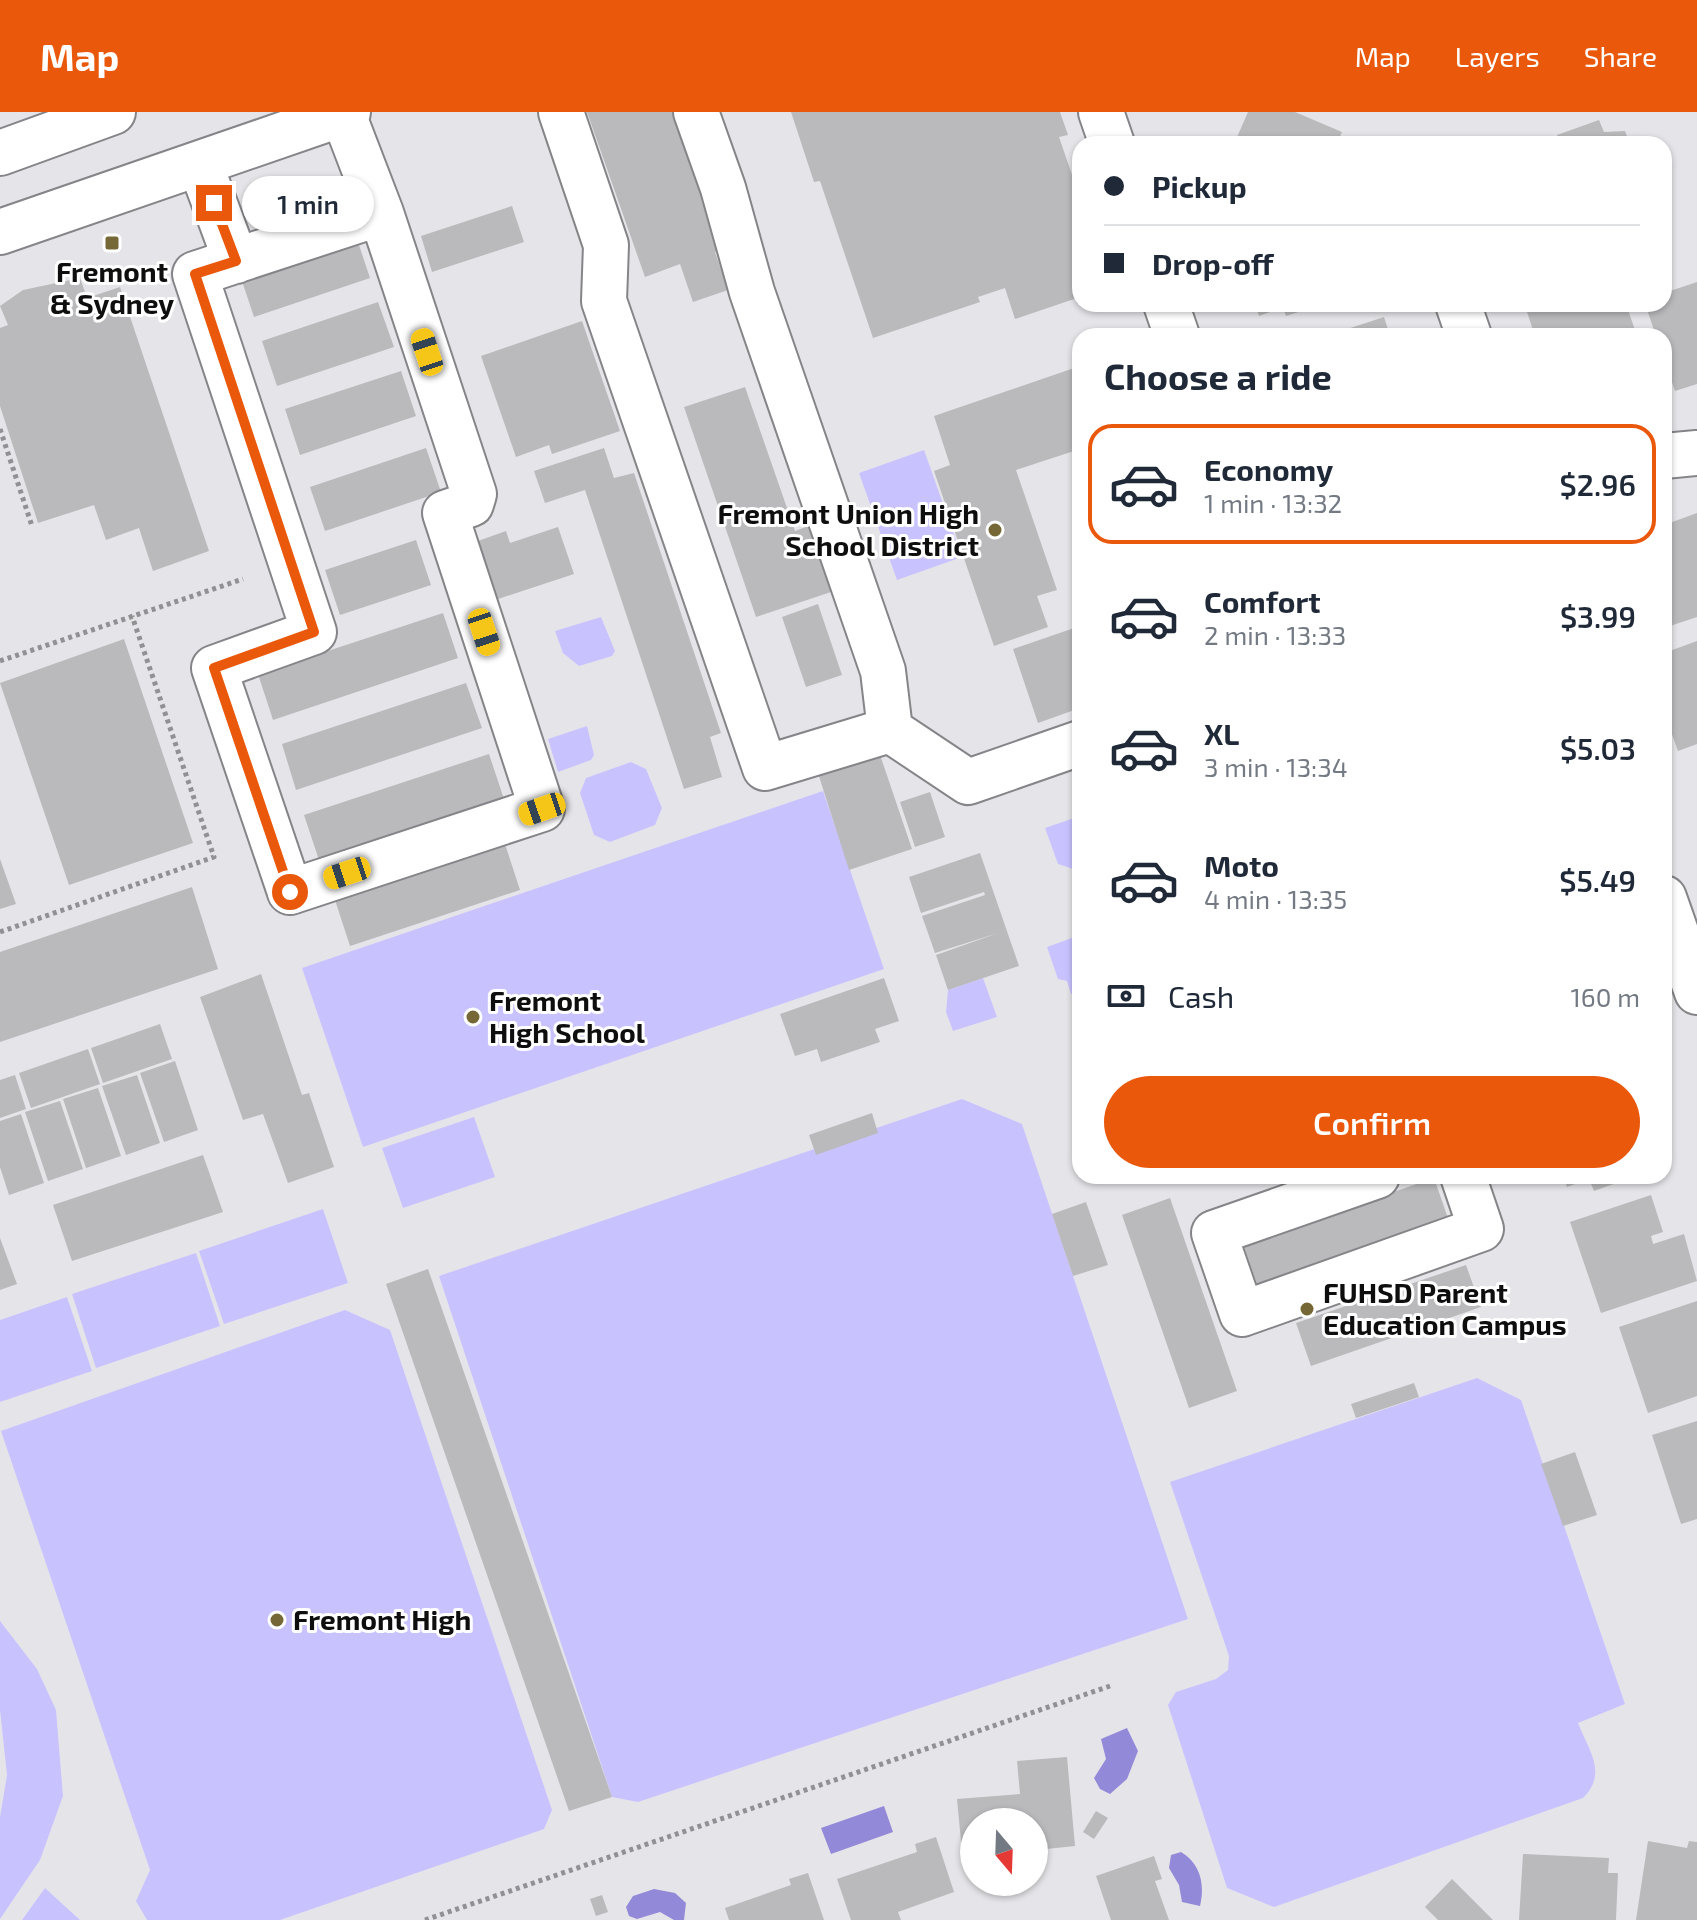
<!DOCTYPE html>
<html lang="en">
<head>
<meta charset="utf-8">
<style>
  :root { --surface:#fff; --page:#f2f2f3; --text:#1f2937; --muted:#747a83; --line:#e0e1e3; --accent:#ea580c }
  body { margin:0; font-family:"Exo 2",sans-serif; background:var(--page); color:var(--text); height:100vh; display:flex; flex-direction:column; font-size:30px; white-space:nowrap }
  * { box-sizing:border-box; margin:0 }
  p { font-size:26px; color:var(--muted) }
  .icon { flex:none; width:44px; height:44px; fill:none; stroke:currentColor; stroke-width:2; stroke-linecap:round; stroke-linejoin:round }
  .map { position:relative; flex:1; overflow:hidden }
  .panel { position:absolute; left:1072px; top:216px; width:600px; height:856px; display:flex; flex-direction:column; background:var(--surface); border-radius:24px; box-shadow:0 2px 6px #0004 }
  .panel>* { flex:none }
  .top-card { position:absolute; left:1072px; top:24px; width:600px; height:176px; border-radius:24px; box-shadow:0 2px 6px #0004; display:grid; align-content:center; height:176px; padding:0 32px; background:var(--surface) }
  .needle { width:52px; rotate:161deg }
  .tools { position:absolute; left:960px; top:1696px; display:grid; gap:16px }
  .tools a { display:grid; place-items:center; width:88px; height:88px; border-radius:50%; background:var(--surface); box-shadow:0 2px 6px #0004; font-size:40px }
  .end { position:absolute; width:36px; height:36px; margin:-18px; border:10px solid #ea580c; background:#fff; box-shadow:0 0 0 4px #fff }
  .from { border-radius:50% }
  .bubble { position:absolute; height:56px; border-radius:28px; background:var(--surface); box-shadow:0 2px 6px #0004; font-size:26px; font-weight:600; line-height:56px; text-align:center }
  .car { position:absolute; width:24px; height:48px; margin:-24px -12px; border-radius:10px; box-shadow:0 0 6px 2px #0007; background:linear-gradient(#f5c518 24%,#345 0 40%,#f5c518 0 76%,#345 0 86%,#f5c518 0) }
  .top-card b { display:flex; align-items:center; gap:28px; height:76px; font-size:30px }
  .top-card b+b { border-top:2px solid var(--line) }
  .top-card i { width:20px; height:20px; background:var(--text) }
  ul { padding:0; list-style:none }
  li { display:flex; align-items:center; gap:24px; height:120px; margin:0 16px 12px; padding:0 16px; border:4px solid transparent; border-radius:24px }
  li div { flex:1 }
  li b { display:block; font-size:30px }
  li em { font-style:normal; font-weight:600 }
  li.active { border-color:var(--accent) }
  li>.icon { width:72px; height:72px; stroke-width:1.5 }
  h2 { padding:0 32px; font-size:36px; line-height:96px }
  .pay { display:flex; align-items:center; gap:20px; height:88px; padding:0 32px; font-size:30px }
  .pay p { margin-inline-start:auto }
  .cta { display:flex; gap:16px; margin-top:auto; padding:16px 32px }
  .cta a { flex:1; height:92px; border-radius:48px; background:var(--accent); color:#fff; font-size:32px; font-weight:600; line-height:92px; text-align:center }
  header { display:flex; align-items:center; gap:48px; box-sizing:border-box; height:112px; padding:0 40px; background:var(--accent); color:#fff }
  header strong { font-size:38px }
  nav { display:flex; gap:44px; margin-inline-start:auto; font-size:28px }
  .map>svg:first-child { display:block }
  .green { fill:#c8c3ff }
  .water { fill:#9389d9 }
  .building { fill:#bababd }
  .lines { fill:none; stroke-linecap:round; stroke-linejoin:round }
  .minor-casing { stroke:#858488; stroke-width:48 }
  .major-casing { stroke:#858488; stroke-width:48 }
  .path { stroke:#919193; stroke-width:5; stroke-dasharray:4 4; stroke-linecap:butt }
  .minor { stroke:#fff; stroke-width:44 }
  .major { stroke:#fff; stroke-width:44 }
  .route { stroke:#ea580c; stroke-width:10 }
  .poi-dot { fill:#766836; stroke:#fff; stroke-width:3 }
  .labels { text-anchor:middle; stroke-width:6; stroke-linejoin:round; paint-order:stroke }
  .poi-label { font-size:28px; font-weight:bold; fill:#0e0e0f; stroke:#fff; text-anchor:start }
</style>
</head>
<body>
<header>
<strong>Map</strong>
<nav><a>Map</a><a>Layers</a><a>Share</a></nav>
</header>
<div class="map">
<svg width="1697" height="1808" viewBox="0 0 1697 1808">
  <rect width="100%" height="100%" fill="#e5e5e9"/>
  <path class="green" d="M924,338L962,445L897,468L859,361Z
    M601,505L615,539L612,544L579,554L563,541L555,519Z
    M587,614L594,643L591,648L558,660L548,627Z
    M631,650L646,657L662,696L655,713L610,730L594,723L580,681L586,666Z
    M823,679L884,857L363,1035L302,856Z
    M1080,704V758L1079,759L1058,752L1045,716Z
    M1080,823V880L1071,882L1067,869L1058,867L1047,835Z
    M983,866L997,905L953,919L946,900L948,878Z
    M962,987L1022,1012L1188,1507L638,1690L612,1685L439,1164Z
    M474,1005L495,1065L403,1096L382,1036Z
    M323,1097L348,1171L224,1212L199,1139Z
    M196,1141L220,1214L96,1256L72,1182Z
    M67,1185L92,1259L0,1290V1208Z
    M345,1198L390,1218L552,1698L544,1717L280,1808H147L136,1789L150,1758L1,1319Z
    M1477,1266L1521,1288L1625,1592L1578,1611C1589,1639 1608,1661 1583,1686L1274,1795L1227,1776L1168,1593L1176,1580L1216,1567L1228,1558L1229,1544L1170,1370Z
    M0,1509L37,1557L56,1598L63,1684L40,1748L0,1807V1705L7,1663L0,1598Z
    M45,1776L80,1808H22Z"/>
  <path class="water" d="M1127,1616L1138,1639L1127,1667L1110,1682L1100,1677L1094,1666L1106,1647L1101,1627Z
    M884,1694L893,1720L831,1742L821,1716Z
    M1181,1740C1201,1752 1205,1773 1200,1794L1182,1790L1179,1773L1169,1756L1171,1743Z
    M654,1777L675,1781L686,1791L684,1808H674L660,1800L637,1807L629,1804L626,1795L633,1784Z"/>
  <path class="building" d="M587,0H672L720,139L715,140L728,178L693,190L680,152L645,165Z
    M791,0H1060L1068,23L1059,25L1080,86V185L1015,207L1005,176L978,185L980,190L873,226L820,69L814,70Z
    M1248,0H1295L1342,20L1337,32H1234Z
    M1599,8L1604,20L1625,19L1630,32H1560L1557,23Z
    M512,94L524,130L432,160L421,124Z
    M355,121L370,166L254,205L239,160Z
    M80,166L87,186L120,175L209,439L153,459L139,416L106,428L94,393L38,411L0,294V216L8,213L0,194L23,178Z
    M1697,170V272L1675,279L1664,247V224H1656L1645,192H1664V181Z
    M378,190L394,235L277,274L262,229Z
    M1255,192H1320V193L1286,204L1283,195L1259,204Z
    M1539,192H1626L1637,224H1535L1526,197Z
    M1384,205L1390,224H1329V223Z
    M582,209L620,319L552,342L549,333L516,345L481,244Z
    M1080,254V337L1016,358L1057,478L1037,484L1048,515L994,534L934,359L950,353L934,304Z
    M401,259L416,304L300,343L285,297Z
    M745,275L795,419L811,413L834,479L756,505L684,295Z
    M426,336L441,380L325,419L310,375Z
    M604,336L614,366L634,361L721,621L710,625L722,665L684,677L585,378L545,391L534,359Z
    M1697,401V505L1664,516V413Z
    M558,415L574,462L495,488L475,430L506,419L510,431Z
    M416,428L431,473L340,503L325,458Z
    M818,492L842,563L806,575L782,505Z
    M443,501L458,546L273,608L258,562Z
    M1080,514V596L1038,611L1013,537Z
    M124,527L193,731L69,773L0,571Z
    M1697,529V632L1678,639L1664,600V566L1670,564L1664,541Z
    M466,571L482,616L296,678L282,632Z
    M878,637L912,737L849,758L817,658Z
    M489,642L504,687L319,748L304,703Z
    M930,680L945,725L915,735L900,690Z
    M505,732L520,778L350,834L335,788Z
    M980,741L1019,854L948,878L936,843L998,821L935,841L922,804L985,783L984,780L921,801L909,765Z
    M0,747L16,792L0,797Z
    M192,775L218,857L0,930V840Z
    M261,862L302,983L309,981L334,1055L288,1071L263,1002L243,1008L200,885Z
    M884,866L899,909L875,917L880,930L821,950L817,937L795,944L780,902Z
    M160,912L172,947L103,971L91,936Z
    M88,937L100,972L31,996L19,961Z
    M175,949L198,1018L164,1030L140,961Z
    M15,963L26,997L0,1006V968Z
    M137,963L160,1031L126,1043L102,974Z
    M98,976L121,1044L86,1056L63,987Z
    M60,989L83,1057L48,1069L25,1000Z
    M872,1001L878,1021L816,1043L809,1023Z
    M21,1002L44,1071L9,1083L0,1055V1009Z
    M203,1043L223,1100L72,1149L53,1093Z
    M1159,1064H1183L1162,1072Z
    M1563,1064H1636L1594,1079L1589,1067L1567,1075Z
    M1434,1066L1449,1109L1258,1175L1243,1132Z
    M1651,1083L1663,1120L1651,1124L1653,1132L1684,1122L1697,1169L1601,1201L1570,1110Z
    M1170,1086L1237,1279L1189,1296L1122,1103Z
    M1086,1090L1108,1153L1073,1164L1052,1102Z
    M0,1126L17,1172L0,1178Z
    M1466,1153L1481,1195L1311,1254L1296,1211Z
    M428,1157L612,1685L569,1699L386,1172Z
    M1697,1189V1284L1648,1301L1619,1215Z
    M1414,1271L1419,1285L1356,1306L1351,1292Z
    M1697,1309V1407L1681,1412L1652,1323Z
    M1575,1340L1597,1403L1563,1414L1541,1352Z
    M1067,1645L1075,1734L1037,1738L1034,1710H974V1749L963,1750L957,1687L1020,1682L1017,1649Z
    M1096,1699L1108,1706L1094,1727L1083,1720Z
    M936,1725L954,1780L898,1800L901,1808H851L837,1767L917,1740L915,1732Z
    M1648,1729L1687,1736L1689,1729L1697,1730V1808H1636Z
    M1523,1742L1609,1746L1608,1761H1618L1616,1808H1519Z
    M1154,1744L1162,1767L1155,1769L1169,1808H1111L1096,1764Z
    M808,1761L824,1808H729L725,1796L791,1773L789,1767Z
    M1452,1767L1493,1808H1438L1425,1795Z
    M602,1783L608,1800L596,1804L590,1787Z"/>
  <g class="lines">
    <defs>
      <path id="minor" d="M561,0L606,133L604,189L765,656L890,618L968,670L1080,631
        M696,0L723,76L752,180L883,559L890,618
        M1101,0L1112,32
        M343,2L381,101
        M200,52L236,149
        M381,101L474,382L471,392L445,401L542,697L290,780L214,556L314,520L195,162Z
        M1166,192L1177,224
        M1458,192L1469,224
        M1664,344L1697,341
        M1664,786L1697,880
        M1377,1064L1214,1121L1242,1202L1481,1117L1463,1064"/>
      <path id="major" d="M0,41L113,0
        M0,120L348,0"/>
    </defs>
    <use href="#minor" class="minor-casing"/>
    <use href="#major" class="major-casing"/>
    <path class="path" d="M0,317L32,414
      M0,549L243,467
      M0,820L214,745L132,504
      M425,1808L1110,1574"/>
    <use href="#minor" class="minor"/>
    <use href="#major" class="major"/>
  </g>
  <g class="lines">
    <path class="route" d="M214,91L236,149L195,162L314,520L214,556L290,780"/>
  </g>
  <g class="poi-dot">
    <rect x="104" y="123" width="16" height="16" rx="4"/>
    <circle cx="995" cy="418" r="8"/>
    <circle cx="473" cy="905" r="8"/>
    <circle cx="1307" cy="1197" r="8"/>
    <circle cx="277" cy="1508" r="8"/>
  </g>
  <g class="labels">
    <g class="poi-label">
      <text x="112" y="170" text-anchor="middle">Fremont<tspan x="112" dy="32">&amp; Sydney</tspan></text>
      <text x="979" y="412" text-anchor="end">Fremont Union High<tspan x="979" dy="32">School District</tspan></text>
      <text x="489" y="899">Fremont<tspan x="489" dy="32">High School</tspan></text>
      <text x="1323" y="1191">FUHSD Parent<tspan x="1323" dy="32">Education Campus</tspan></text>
      <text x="293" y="1518">Fremont High</text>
    </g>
  </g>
</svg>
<div class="tools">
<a><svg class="needle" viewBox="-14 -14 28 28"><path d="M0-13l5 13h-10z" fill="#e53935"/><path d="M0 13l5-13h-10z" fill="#747a83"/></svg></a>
</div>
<i class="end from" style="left:290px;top:780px"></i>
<i class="end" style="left:214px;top:91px"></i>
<div class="bubble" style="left:242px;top:64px;width:132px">1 min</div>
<i class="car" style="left:427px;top:240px;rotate:342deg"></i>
<i class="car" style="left:484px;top:520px;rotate:162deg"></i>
<i class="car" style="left:542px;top:697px;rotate:251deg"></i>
<i class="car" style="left:347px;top:761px;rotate:252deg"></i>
<div class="top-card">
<b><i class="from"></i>Pickup</b>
<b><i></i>Drop-off</b>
</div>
<section class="panel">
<h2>Choose a ride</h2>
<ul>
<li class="active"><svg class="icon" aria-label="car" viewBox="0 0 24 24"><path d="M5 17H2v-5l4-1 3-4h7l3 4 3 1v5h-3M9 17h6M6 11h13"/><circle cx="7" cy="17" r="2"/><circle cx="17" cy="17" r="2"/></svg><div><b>Economy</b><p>1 min · 13:32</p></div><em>$2.96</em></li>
<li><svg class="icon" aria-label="car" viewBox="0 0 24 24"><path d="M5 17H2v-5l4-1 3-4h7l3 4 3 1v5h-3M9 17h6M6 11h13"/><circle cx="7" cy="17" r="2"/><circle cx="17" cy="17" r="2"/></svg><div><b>Comfort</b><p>2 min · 13:33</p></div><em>$3.99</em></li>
<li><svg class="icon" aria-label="car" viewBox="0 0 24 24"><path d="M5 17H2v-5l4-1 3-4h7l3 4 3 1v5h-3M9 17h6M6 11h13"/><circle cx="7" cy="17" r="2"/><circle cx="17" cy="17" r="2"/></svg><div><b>XL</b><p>3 min · 13:34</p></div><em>$5.03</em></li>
<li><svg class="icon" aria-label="car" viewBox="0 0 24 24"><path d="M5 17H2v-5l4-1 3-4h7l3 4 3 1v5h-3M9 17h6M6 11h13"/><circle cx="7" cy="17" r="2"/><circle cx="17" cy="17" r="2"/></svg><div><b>Moto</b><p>4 min · 13:35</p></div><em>$5.49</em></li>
</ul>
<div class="pay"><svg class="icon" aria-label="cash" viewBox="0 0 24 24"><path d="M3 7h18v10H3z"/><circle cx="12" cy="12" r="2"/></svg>Cash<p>160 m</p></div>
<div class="cta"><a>Confirm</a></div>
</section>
</div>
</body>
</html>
